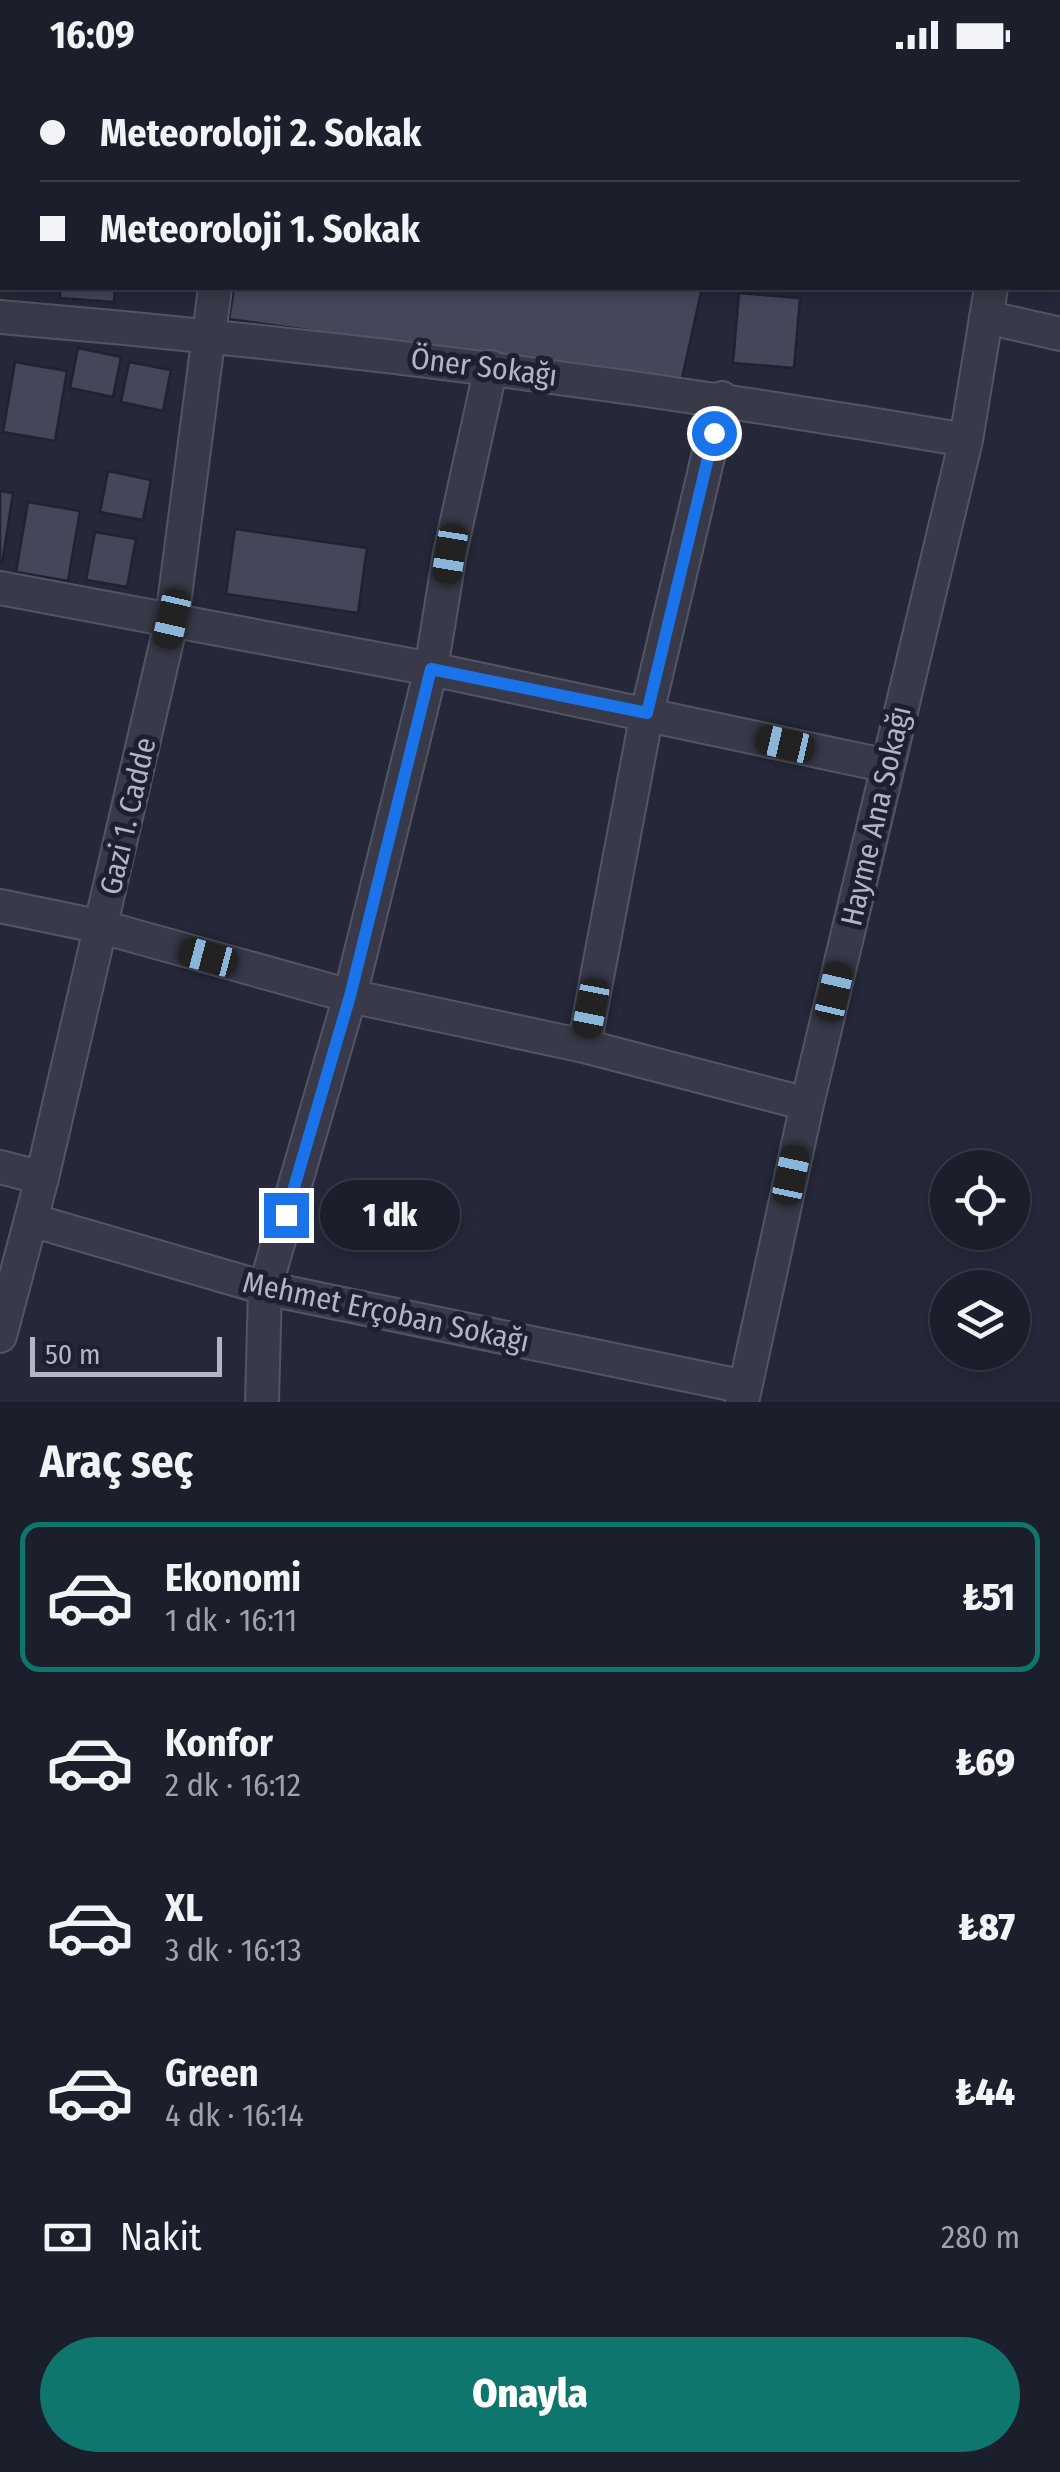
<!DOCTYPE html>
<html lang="tr">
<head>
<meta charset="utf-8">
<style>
  :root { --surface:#1b1e2b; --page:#242733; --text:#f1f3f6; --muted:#a0a2a9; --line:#393c47; --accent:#0f766e }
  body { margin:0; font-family:"Fira Sans Condensed",sans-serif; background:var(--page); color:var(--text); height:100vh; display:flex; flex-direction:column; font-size:38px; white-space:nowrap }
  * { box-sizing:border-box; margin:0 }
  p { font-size:32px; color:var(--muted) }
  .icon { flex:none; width:55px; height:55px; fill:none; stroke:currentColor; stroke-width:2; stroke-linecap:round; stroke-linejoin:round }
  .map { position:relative; height:1332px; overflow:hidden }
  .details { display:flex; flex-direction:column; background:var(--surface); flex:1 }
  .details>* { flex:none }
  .top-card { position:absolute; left:0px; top:0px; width:1060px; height:220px; box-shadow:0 5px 15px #0003,0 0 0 2px var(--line); display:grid; align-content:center; height:220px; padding:0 40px; background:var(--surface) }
  .controls { position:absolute; left:930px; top:1080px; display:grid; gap:20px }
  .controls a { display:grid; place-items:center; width:100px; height:100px; border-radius:50%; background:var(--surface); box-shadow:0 5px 15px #0003,0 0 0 2px var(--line); font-size:50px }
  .scale { position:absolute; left:30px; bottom:25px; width:192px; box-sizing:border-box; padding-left:10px; border:5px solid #b3b5c5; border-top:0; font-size:28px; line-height:35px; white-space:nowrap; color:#b3b5c5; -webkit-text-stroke:8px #1d202e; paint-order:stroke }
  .end { position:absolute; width:45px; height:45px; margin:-22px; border:12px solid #1a73e8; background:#fff; box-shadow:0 0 0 5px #fff }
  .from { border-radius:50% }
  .bubble { position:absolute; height:70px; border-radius:35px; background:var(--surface); box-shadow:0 5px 15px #0003,0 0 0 2px var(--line); font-size:32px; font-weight:800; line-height:70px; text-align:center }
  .car { position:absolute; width:30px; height:60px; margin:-30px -15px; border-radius:12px; box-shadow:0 0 8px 2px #0007; background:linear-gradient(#222 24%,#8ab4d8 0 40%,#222 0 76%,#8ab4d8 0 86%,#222 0) }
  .top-card b { display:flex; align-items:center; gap:35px; height:95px; font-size:38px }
  .top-card b+b { border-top:2px solid var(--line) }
  .top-card i { width:25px; height:25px; background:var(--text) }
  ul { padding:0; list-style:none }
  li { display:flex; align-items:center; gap:30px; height:150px; margin:0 20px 15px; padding:0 20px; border:5px solid transparent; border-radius:20px }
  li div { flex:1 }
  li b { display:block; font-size:38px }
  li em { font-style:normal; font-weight:800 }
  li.current { border-color:var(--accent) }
  li>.icon { width:90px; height:90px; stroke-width:1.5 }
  h2 { padding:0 40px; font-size:45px; line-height:120px }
  .pay { display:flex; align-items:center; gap:25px; height:110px; padding:0 40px; font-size:38px }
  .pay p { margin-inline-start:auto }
  .action { display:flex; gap:20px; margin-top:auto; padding:20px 40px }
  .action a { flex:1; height:115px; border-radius:60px; background:var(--accent); color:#fff; font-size:40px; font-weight:800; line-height:115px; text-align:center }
  .status { display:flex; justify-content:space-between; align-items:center; height:70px; padding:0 50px; background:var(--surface); direction:ltr }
  .status svg { height:28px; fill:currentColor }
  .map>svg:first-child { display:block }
  .building { fill:#44475a; stroke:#1f2230; stroke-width:2.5 }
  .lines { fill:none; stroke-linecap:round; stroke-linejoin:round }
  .minor-casing { stroke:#535564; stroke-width:36 }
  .major-casing { stroke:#414452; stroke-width:44 }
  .highway-casing { stroke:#404251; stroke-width:51 }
  .path { stroke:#465259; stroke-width:5; stroke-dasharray:8 8; stroke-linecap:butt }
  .minor { stroke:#383a49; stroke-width:32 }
  .major { stroke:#565969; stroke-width:40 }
  .highway { stroke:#6f6b56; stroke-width:48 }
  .route { stroke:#1a73e8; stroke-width:12 }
  .labels { text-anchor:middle; stroke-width:10; stroke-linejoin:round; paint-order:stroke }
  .street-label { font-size:30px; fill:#b3b5c5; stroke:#1d202e }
</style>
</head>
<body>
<div class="status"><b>16:09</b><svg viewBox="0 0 49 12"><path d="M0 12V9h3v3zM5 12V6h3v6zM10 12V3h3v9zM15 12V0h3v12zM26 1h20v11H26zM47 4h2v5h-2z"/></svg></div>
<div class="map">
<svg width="1060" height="1332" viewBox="0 0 1060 1332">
  <rect width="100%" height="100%" fill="#242839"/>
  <path class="building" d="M60,218H115L114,232L60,228Z
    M234,218H702L681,313L229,249Z
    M739,223L800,228L794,298L733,293Z
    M78,278L121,287L113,327L70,318Z
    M15,292L67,301L55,371L3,362Z
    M129,292L171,300L163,341L121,332Z
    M108,401L151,410L143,450L100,442Z
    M0,421L13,423L2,494H0Z
    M28,432L80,441L68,511L16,502Z
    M235,459L367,478L358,543L226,524Z
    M95,462L136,469L127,517L86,510Z"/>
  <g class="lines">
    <defs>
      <path id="minor" d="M1033,2V0
        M1058,65H1060
        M0,247C324,274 645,315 966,370
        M986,247L1060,264
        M0,518L431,599L888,696
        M0,836L102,857L350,926L584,976L807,1034
        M584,976L647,643L722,328
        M0,1097L42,1108
        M31,1150L265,1218L745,1317
        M0,1266L42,1108L172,549L215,218
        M262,1332L265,1218L350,926L431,599L450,483L491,297
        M742,1332L807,1034L966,370L991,218"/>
      <path id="major" d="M237,2L238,0"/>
      <path id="highway" d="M145,0L177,2
        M0,49H2
        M1058,133L1060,134
        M1058,190H1060"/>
    </defs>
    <use href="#minor" class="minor-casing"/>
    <use href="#major" class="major-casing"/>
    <use href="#highway" class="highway-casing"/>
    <path class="path" d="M282,2V0
      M349,2V0
      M430,2V0"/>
    <use href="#minor" class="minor"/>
    <use href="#major" class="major"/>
    <use href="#highway" class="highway"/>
  </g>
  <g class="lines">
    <path class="route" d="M286,1145L350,926L431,599L647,643L714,363"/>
  </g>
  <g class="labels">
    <g class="street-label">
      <text transform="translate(484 297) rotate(7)" y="10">Öner Sokağı</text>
      <text transform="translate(128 746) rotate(-77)" y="10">Gazi 1. Cadde</text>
      <text transform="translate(876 746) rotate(-77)" y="10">Hayme Ana Sokağı</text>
      <text transform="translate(386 1242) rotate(12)" y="10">Mehmet Erçoban Sokağı</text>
    </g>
  </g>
</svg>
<div class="controls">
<a><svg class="icon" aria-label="locate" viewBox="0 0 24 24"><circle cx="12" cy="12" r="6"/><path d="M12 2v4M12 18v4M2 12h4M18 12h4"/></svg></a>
<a><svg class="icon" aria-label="layers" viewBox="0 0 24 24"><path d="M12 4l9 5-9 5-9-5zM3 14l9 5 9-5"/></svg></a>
</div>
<div class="scale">50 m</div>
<i class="end from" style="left:714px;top:363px"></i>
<i class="end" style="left:286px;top:1145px"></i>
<div class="bubble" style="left:320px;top:1110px;width:140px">1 dk</div>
<i class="car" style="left:450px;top:484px;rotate:189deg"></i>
<i class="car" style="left:172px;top:549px;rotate:193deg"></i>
<i class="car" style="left:785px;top:674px;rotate:283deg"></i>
<i class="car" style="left:208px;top:887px;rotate:285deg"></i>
<i class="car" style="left:834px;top:922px;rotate:13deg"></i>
<i class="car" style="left:591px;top:938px;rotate:191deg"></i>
<i class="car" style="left:791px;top:1105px;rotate:12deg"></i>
<div class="top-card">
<b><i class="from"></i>Meteoroloji 2. Sokak</b>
<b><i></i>Meteoroloji 1. Sokak</b>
</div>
</div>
<section class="details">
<h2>Araç seç</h2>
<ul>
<li class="current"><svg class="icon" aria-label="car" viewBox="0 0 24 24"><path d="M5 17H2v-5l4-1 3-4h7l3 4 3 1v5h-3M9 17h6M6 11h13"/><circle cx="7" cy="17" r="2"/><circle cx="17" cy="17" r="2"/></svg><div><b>Ekonomi</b><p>1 dk · 16:11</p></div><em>₺51</em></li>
<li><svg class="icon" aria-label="car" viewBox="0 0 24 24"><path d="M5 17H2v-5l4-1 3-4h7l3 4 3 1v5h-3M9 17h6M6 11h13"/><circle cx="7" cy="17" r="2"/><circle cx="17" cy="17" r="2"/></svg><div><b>Konfor</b><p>2 dk · 16:12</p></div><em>₺69</em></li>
<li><svg class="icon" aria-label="car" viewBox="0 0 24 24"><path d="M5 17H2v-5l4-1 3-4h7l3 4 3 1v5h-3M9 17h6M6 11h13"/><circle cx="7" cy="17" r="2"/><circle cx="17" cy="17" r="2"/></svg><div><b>XL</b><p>3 dk · 16:13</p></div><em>₺87</em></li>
<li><svg class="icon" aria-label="car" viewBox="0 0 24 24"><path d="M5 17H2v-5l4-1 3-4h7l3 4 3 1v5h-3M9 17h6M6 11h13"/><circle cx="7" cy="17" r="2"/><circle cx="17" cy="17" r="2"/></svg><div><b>Green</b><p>4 dk · 16:14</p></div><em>₺44</em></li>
</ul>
<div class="pay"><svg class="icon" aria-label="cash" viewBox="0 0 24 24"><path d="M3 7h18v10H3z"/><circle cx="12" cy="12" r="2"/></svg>Nakit<p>280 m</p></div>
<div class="action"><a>Onayla</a></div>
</section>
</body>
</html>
